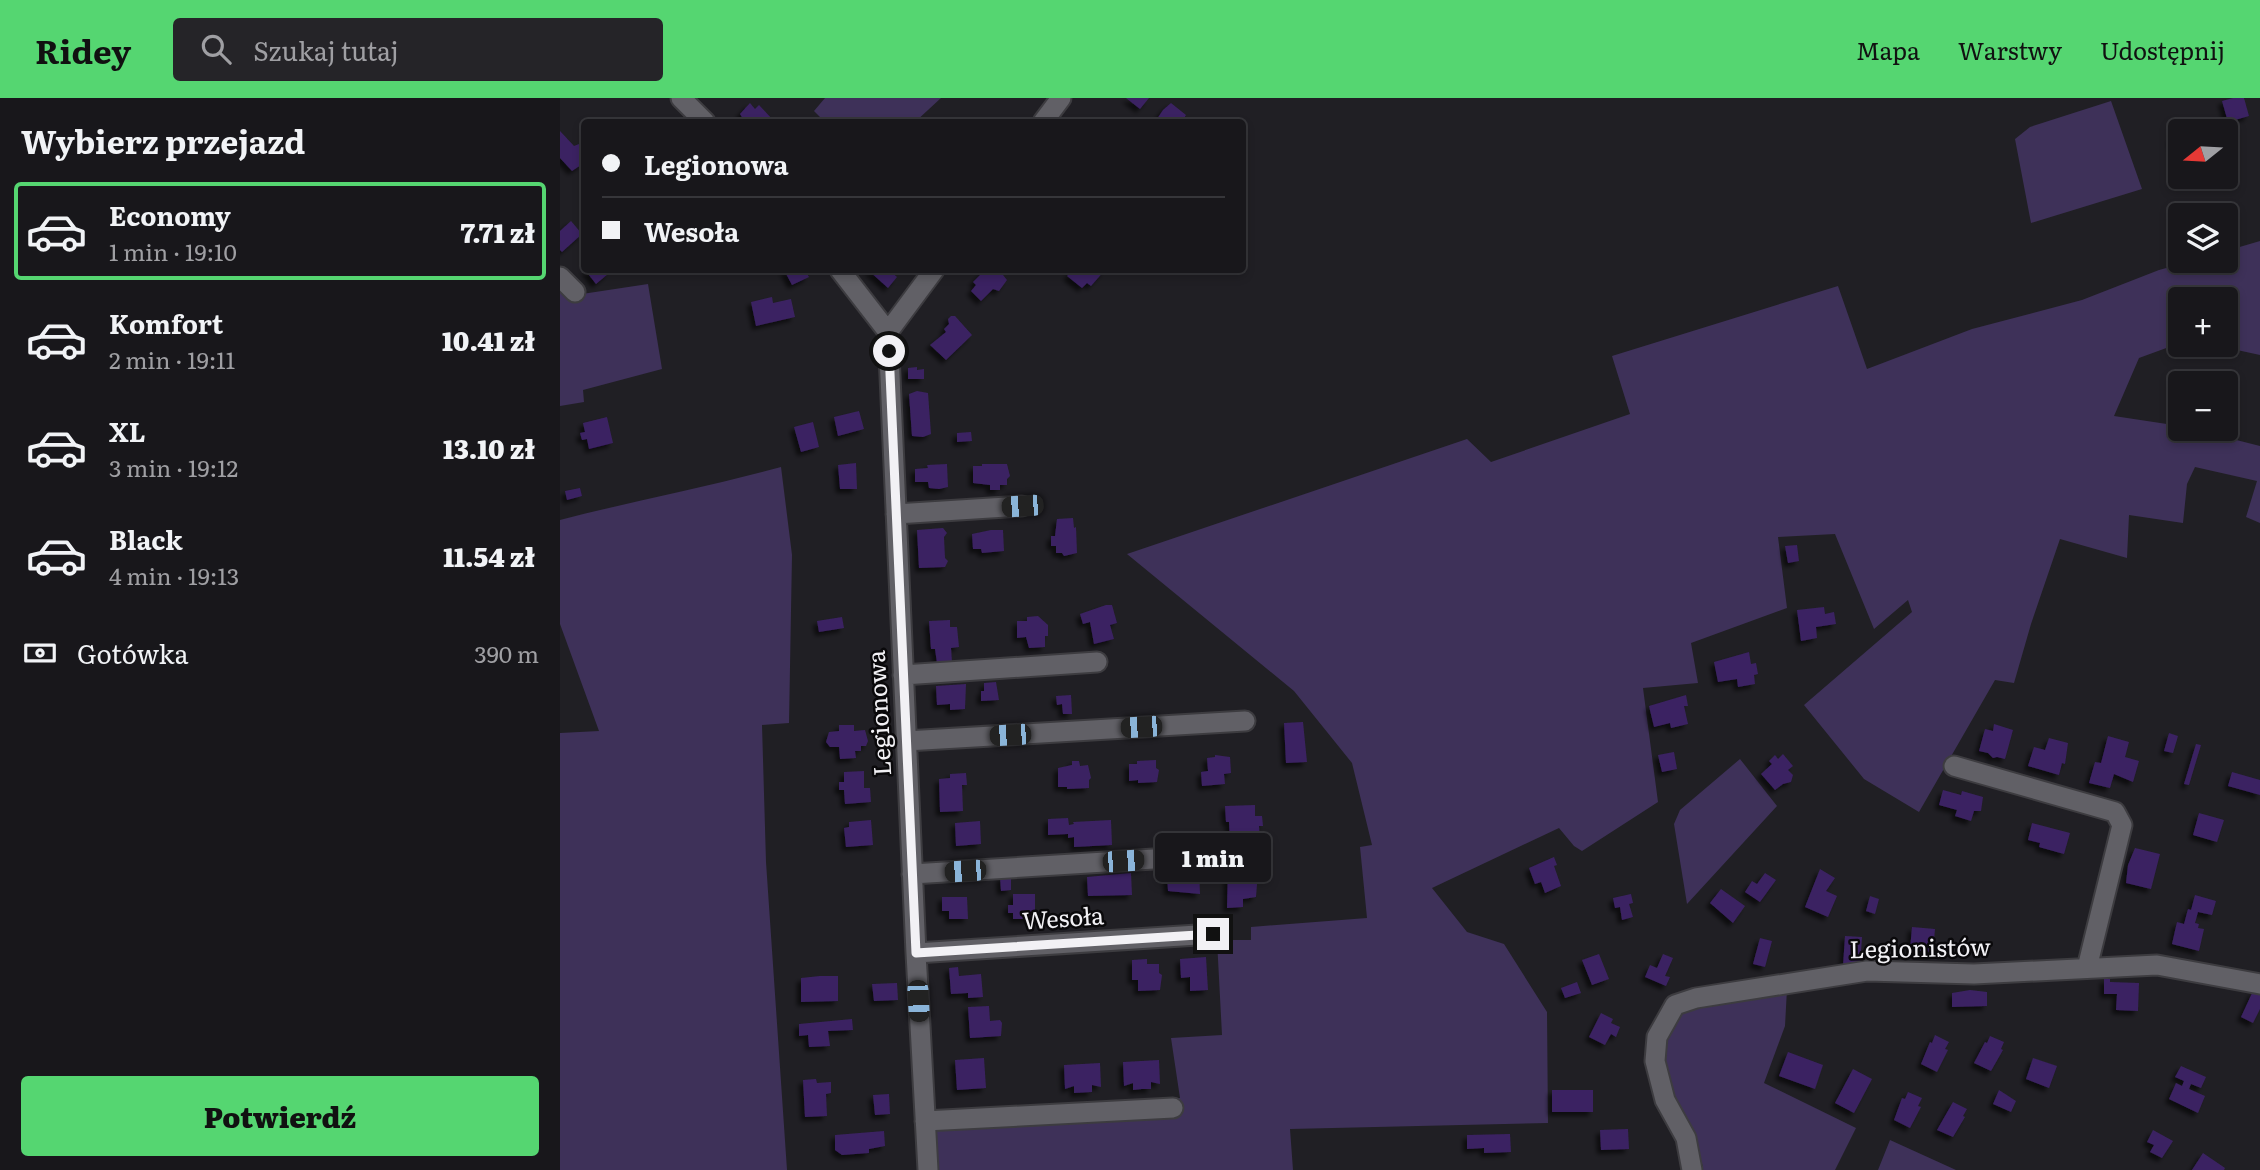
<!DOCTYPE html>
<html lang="pl">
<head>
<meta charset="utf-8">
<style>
  :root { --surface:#18171b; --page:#252428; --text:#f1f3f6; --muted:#9f9fa3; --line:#36363a; --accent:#55d671 }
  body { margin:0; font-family:Literata,serif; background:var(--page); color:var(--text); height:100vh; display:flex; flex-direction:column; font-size:26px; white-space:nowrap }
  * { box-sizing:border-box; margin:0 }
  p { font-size:23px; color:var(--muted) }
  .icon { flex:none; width:38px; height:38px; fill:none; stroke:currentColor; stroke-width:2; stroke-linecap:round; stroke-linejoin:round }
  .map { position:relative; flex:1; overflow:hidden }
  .panel { display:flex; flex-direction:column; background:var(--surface); width:560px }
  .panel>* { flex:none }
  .guide { position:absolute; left:21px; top:21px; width:665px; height:154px; border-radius:7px; box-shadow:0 4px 10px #0003,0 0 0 2px var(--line); display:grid; align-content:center; height:154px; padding:0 21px; background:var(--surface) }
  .needle { width:46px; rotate:252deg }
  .tools { position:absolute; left:1608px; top:21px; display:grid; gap:14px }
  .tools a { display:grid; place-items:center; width:70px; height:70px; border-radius:7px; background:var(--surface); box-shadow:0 4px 10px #0003,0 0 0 2px var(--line); font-size:35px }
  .end { position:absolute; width:32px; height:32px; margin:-16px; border:9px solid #f2f1f5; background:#111; box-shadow:0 0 0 4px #111 }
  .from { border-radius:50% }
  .bubble { position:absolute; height:49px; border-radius:7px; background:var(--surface); box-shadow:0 4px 10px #0003,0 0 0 2px var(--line); font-size:23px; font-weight:800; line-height:49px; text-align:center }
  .car { position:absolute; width:21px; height:42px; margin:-21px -10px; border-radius:9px; box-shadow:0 0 5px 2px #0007; background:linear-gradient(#222 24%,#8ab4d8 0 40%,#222 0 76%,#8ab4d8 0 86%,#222 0) }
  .guide b { display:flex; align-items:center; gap:24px; height:66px; font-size:26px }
  .guide b+b { border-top:2px solid var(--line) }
  .guide i { width:18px; height:18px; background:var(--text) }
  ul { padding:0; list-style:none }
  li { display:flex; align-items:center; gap:21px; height:98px; margin:0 14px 10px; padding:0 7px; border:4px solid transparent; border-radius:7px }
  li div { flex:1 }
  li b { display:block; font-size:26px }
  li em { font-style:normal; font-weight:800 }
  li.selected { border-color:var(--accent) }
  li>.icon { width:63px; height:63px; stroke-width:1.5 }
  h2 { padding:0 21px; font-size:32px; line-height:84px }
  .pay { display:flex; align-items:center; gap:18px; height:77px; padding:0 21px; font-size:26px }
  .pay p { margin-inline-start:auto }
  .cta { display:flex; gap:14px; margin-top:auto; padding:14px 21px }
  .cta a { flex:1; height:80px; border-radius:7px; background:var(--accent); color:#111; font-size:28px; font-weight:800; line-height:80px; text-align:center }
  header { display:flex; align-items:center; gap:42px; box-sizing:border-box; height:98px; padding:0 35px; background:var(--accent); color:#111 }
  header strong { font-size:33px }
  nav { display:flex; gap:38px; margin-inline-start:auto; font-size:24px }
  .search { width:490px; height:63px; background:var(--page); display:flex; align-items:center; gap:18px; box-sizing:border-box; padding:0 24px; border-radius:7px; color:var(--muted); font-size:26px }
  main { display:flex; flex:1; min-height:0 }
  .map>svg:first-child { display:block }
  .green { fill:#3e3159 }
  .building { fill:#3b2262; filter:url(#shadow) }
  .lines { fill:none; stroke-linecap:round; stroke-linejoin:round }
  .minor-casing { stroke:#3d3c40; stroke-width:23 }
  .minor { stroke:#616066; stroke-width:19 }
  .route { stroke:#f2f1f5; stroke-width:9 }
  .labels { text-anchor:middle; stroke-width:5; stroke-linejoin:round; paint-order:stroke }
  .street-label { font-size:24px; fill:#f2f1f5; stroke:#0a090b }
</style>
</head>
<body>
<header>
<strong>Ridey</strong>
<div class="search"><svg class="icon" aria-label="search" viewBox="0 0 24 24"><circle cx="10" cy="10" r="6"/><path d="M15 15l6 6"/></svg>Szukaj tutaj</div>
<nav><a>Mapa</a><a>Warstwy</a><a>Udostępnij</a></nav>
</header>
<main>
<section class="panel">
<h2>Wybierz przejazd</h2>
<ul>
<li class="selected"><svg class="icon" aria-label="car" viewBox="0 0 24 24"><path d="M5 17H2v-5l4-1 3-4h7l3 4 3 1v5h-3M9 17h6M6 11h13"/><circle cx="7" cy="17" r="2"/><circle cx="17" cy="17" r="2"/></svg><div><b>Economy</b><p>1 min · 19:10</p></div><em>7.71 zł</em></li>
<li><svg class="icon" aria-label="car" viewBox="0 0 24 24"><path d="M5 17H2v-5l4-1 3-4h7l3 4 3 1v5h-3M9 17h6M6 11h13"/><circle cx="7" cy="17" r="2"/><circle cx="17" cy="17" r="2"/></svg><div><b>Komfort</b><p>2 min · 19:11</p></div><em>10.41 zł</em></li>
<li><svg class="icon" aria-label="car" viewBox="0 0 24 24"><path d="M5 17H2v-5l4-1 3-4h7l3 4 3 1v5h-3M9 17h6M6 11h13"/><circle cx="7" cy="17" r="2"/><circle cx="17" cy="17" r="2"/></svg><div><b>XL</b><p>3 min · 19:12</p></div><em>13.10 zł</em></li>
<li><svg class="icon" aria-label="car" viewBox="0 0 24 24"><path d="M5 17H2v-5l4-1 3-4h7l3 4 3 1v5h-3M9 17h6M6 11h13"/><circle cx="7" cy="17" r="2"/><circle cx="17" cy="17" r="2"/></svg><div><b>Black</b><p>4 min · 19:13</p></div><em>11.54 zł</em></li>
</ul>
<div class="pay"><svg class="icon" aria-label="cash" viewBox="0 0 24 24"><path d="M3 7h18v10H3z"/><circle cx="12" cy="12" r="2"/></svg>Gotówka<p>390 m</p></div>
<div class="cta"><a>Potwierdź</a></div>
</section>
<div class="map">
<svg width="1700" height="1072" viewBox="0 0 1700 1072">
  <defs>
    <filter id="shadow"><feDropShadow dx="-4" dy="4" stdDeviation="2" flood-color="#0009"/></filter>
  </defs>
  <rect width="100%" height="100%" fill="#201f24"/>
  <path class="green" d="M265,0H381L355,24H265L254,13Z
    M1551,3L1582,91L1471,125L1455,41L1470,29Z
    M1700,143V257L1654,247H1666V201H1620V245L1579,260L1554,318L1620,328V331H1633L1700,348V425L1686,419L1697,383L1635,369L1627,386L1623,425L1569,417L1567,460L1500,441L1471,526L1454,585L1435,582L1359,714L1304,681L1244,607L1352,514L1348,502L1314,531L1275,436L1218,439L1227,510L1131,545L1138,585L1083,590L1098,704L1022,753L1014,748L999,730L872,790L907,834L944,846L987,914L988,1025L730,1031L733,1072H375L371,1017L620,1000L611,940L662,937L657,842H691V829L807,820L800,749L812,747L792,665L734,593L567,456L907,341L931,364L1070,316L1052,258L1278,188L1307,271L1412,231L1522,202L1599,172L1632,163H1666V153Z
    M88,186L102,271L23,292L24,304L0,308V190L15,204L22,196Z
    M221,369L232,457L229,625L202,627L206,764L227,1072H0V635L39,633L0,526V422C73,403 148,389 221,369Z
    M1180,661L1217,708L1127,806L1114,726L1120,712Z
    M1227,891L1225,928L1204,985L1296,1030L1275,1072H1142L1143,1068L1106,986L1101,960L1114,921L1127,909Z
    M1330,1042L1396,1072H1318Z"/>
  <path class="building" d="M566,0H589L580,11Z
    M1673,0H1684L1689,18L1668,24L1662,3Z
    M190,5L195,11L199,7L214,23L185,24L180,16Z
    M611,5L626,17L623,22L626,24H595L603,12Z
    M0,33L14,48L19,46L24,55V61L21,67L12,73L0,60Z
    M1620,38V55L1616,57L1611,41Z
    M11,123L22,136L2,154L0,152V133Z
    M25,172H50L47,175L48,176L36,186Z
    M224,172H245L249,179L232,187Z
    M308,172H329L337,179L328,190Z
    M425,172H439L447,182L439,193L433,191L421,203L411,193L416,187L413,184Z
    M513,172H545L531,188L527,185L522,190L507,178Z
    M212,199L213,205L231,201L235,219L196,228L191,204Z
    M391,218H395L412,237L386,262L370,247L386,234L384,231L389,226L388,221Z
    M357,269V272L364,271V281H348V270Z
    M357,293L368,295L371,336L363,339L352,338L349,296Z
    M299,313L304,331L278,338L274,319Z
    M47,319L53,345L29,351L27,341L22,342L20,335L25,334L23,325Z
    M253,324L259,349L241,354L234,329Z
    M411,334L412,343L397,344V335Z
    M296,365L297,391H280L278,367Z
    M387,366L388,389L379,391L369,390L368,384H355V371L368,370L367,367Z
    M422,366H447L450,378L447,381V387H440V392H430V387L413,385V368H422Z
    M20,390L22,398L7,402L5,393Z
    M513,420L514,430L516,429L517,455L504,458L502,455H496V448H491V438H495L497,421Z
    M383,430L387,435L384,439L385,460L388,463L385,469L359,470L357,432Z
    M431,432H443L444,453L422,455L421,451H413L412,436Z
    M1237,447L1239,463L1228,465L1225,448Z
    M546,507H552L557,525L550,527L554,541L534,546L530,524L523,526L520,516Z
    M1264,509L1265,516L1274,514L1276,526L1256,529L1257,540L1241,543L1237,512Z
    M478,518L488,527V538H485V549L469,550L466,539L457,540V523H467V519Z
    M282,519L284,530L259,534L257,523Z
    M390,522V529H397L399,549L391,550L392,564L377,565L375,551H371L369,523Z
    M1189,554L1191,566L1196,565L1198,576L1194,577L1195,586L1178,589L1177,581L1158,584L1154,564Z
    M436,584L439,602L421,603V593H424V585Z
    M406,586L405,611L390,612V606L377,607L376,588Z
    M511,597L512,616H503L502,606L497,607L496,598Z
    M1126,597L1128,608H1124L1128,626L1111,630L1110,625L1094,629L1089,608Z
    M743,624L747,664L726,665L724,625Z
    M1434,626L1453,632L1445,661L1437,659L1433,660L1428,655L1419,653L1425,631L1433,633Z
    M279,627H294V633L305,632L308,643L306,648H301V653H295L296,660L280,661L279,649H270L266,644L269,634L279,633Z
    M1609,635L1618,638L1613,655L1604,653Z
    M1548,638L1569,644L1565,659L1579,663L1573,684L1554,676L1550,690L1529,685L1535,664L1541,665Z
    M1489,640L1508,645L1505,666L1502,665L1499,677L1468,668L1474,649L1485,652Z
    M1636,646L1641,647L1629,687L1624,686Z
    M1114,654L1117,671L1102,674L1098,657Z
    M1223,656L1233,668L1228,672L1233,677L1231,684L1223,686L1215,692L1201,676L1212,666L1209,663L1215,657L1218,661Z
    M655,657L670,659L671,675L664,676L665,686L642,688L641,674L648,673L647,660L655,659Z
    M596,662V670L599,672L597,684L578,685V682L569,683V666H577V663Z
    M512,663H519L520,668L528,667L531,680L529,682V690L507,691V689H498V670L512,667Z
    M304,673V690H310L311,704L285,706L284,692H279V684H284V674Z
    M1672,674L1700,682V697L1668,688Z
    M406,675L407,687H402L403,713L380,714L379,681L390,680V676Z
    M1383,692L1401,697L1402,693L1423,699L1421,713H1414L1411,723L1395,718L1397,712L1379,707Z
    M695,707V718H702L703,728H699L700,743L670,745L669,724H666L665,708Z
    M1639,715L1664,722L1657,744L1633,737Z
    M508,720L509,727L514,726L513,724L551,722L552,747L514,749V739L508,740V736L488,737V721Z
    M311,722L313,747L286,749L284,730L289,729V724Z
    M420,723L421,746L396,748L395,725Z
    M1472,725L1510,735L1504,756L1479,749L1480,745L1468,742Z
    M1575,750L1600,756L1591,791L1566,785L1568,767Z
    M994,759L997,767L994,768L1001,788L985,795L981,784L975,786L969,770Z
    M668,770L694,772L697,786L696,799L683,801V809L667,810Z
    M639,771L640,796L608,793L607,776L617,775V772Z
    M1260,771L1275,780L1266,793L1277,798L1268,819L1245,809Z
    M571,775L572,797L528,798L527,779Z
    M1205,775L1216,782L1200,804L1185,794L1192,783L1197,786Z
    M451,778V792L441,793L440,779Z
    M1161,791L1185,808L1173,825L1150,805Z
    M453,796H475V821H453V815H448V807H453Z
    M1071,796L1073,805L1069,806L1073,819L1062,822L1060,809L1055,810L1053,800Z
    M1635,797L1656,803L1652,817L1638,814L1635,825L1639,826L1638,830L1644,831L1639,853L1612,846L1617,824L1624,826L1628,811L1631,812Z
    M1310,798L1319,801L1315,816L1306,813Z
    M382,799H407L408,821H389V813H382Z
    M1352,829L1375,831L1373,854L1350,852Z
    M1285,838L1302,839L1300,868H1283Z
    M1200,840L1212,843L1205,869L1193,866Z
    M1039,856L1049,881L1032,887L1022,862Z
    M1103,856L1113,860L1105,878L1110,879L1106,888L1085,879L1090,867L1097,870Z
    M646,859L648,892L630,893V879L621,880L620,861Z
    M587,861V866H599V875L602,877L600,892L578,893V882H572V862Z
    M398,869L399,878L421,876L423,899L408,900V895L391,896L389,870Z
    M260,878H278V903L241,904V880Z
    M1544,881H1550V884L1579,885L1578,913L1556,912L1557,896H1544Z
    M1017,884L1021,895L1005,900L1001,890Z
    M337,885L338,902L314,903L312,886Z
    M1410,892L1427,894V908L1392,909V895Z
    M1693,893L1700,897V911L1693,925L1681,919Z
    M429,908L430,923L440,922L442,925L441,938L410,940L408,909Z
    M1041,915L1053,921L1051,925L1060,929L1056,939L1051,936L1045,947L1029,939Z
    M292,921L293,932L268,933L270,948L249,949L248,937L239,938V926Z
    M1375,937L1389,944L1385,951L1388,952L1377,974L1361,966L1370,944L1372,945Z
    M1430,938L1444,944L1441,951L1443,952L1431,973L1414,965L1425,944L1427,945Z
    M1228,954L1263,967L1255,991L1219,978Z
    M424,960L426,990L397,992L395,962Z
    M1473,960L1497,968L1489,990L1466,981Z
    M599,962L600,986L591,984V991H582L573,992V985L564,988L563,964Z
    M540,965L541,989L532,987V994L514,995V988L505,991L504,967Z
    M1621,968L1646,979L1641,990L1631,986L1629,991L1645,998L1638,1015L1609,1001L1616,985L1622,988L1624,983L1615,979Z
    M1293,971L1312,981L1294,1015L1275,1005Z
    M256,981L257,985L271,984V995L266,996L267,1018L245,1019L243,982Z
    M992,992H1033V1014H992Z
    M1439,992L1456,1003L1451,1014L1433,1006Z
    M1348,994L1362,1000L1358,1008L1361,1009L1350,1030L1334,1022L1342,1000L1345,1001Z
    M329,996L330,1016L315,1017L313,997Z
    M1393,1004L1407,1011L1403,1018L1405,1019L1393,1039L1377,1032Z
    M1068,1031L1069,1051L1041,1052L1040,1032Z
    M1593,1032L1613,1043L1602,1060L1590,1054L1594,1047L1587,1044Z
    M324,1033L325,1048L309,1051V1055L282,1057L275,1052V1037Z
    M950,1036L951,1054L924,1055V1050L907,1051V1037Z
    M1643,1055L1665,1070L1664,1072H1632Z"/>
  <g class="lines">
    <defs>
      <path id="minor" d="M121,0L145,24
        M483,24L501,0
        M280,172L328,234L356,855L368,1072
        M0,179L15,194
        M328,234L374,172
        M336,416L462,408
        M343,577L537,564
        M346,643L685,623
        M1394,668L1555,714L1562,727L1527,870
        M352,776L642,758
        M356,855L653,836
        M365,1023L613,1010
        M1132,1072L1126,1040L1105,1002L1095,963L1097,939L1115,907L1136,900L1307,873L1414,876L1597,867L1700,886"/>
    </defs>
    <use href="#minor" class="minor-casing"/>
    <use href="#minor" class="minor"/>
  </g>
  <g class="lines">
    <path class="route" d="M329,253L356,855L653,836"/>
  </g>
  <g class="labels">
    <g class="street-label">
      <text transform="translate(320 615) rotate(-93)" y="8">Legionowa</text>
      <text transform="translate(503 821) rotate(-4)" y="8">Wesoła</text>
      <text transform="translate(1360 851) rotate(-1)" y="8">Legionistów</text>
    </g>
  </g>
</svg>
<div class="tools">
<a><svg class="needle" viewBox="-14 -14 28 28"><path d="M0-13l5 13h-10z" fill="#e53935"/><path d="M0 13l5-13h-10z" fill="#9f9fa3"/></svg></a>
<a><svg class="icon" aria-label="layers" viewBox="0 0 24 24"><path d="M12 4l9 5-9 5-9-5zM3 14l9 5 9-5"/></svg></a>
<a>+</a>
<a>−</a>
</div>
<i class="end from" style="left:329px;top:253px"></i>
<i class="end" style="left:653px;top:836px"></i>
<div class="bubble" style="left:595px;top:735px;width:116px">1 min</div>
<i class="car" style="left:462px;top:408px;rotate:266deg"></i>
<i class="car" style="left:581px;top:629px;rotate:267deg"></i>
<i class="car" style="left:450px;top:637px;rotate:267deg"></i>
<i class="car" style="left:563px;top:763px;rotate:86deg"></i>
<i class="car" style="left:405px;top:773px;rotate:266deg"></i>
<i class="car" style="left:358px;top:903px;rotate:177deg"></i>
<div class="guide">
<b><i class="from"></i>Legionowa</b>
<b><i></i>Wesoła</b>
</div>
</div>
</main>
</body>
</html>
